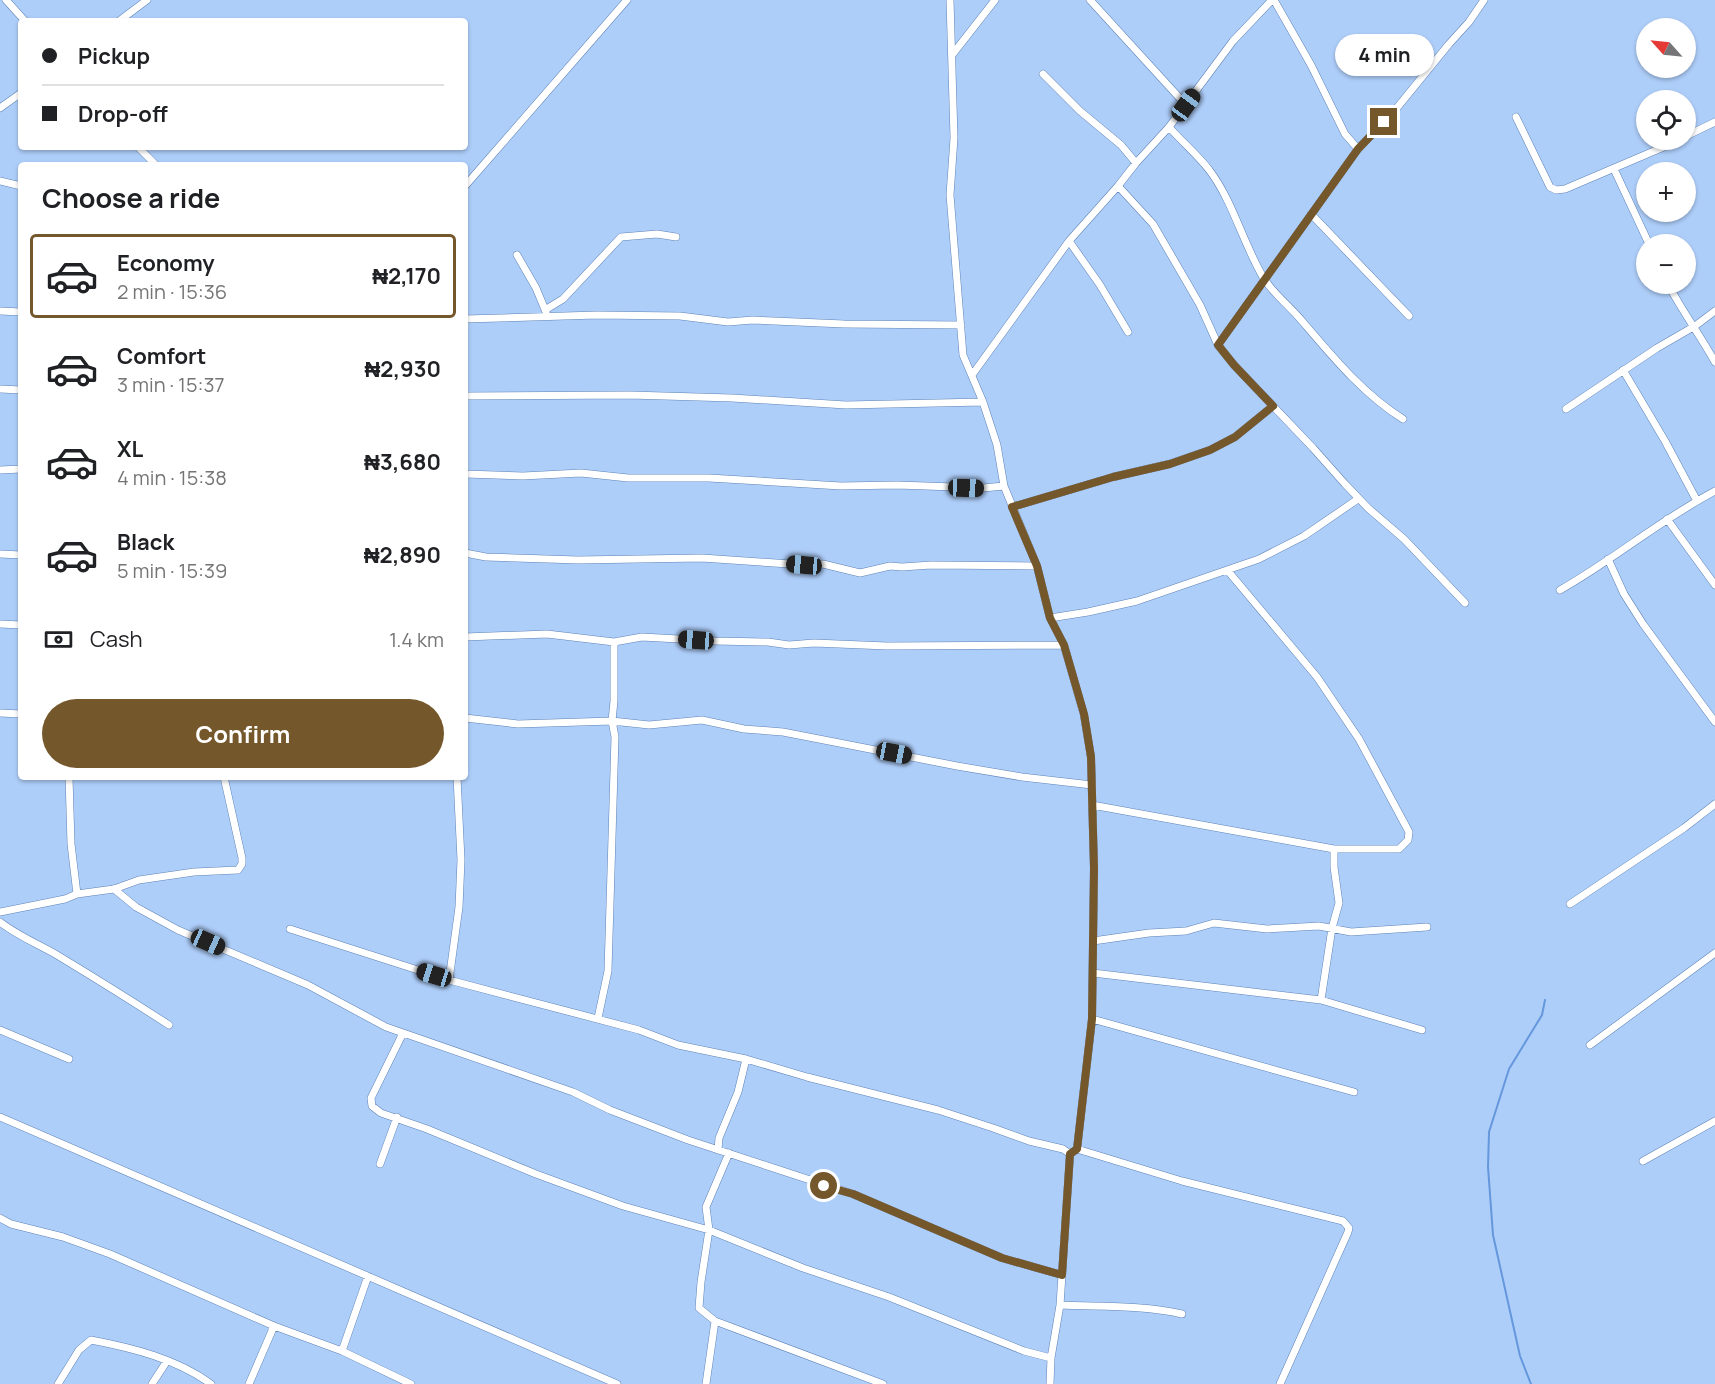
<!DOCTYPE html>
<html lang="en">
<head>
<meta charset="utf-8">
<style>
  :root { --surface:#fff; --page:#f6f6f6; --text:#202124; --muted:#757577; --line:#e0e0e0; --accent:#74572b }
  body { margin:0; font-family:Manrope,sans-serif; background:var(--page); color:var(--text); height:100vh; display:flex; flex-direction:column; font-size:22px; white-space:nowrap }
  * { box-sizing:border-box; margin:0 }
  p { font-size:20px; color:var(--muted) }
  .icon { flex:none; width:33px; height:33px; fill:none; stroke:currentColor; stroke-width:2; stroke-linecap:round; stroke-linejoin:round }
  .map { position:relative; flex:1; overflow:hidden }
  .panel { position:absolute; left:18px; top:162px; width:450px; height:618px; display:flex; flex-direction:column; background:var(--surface); border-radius:6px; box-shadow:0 2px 4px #0004 }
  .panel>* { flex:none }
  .banner { position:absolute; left:18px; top:18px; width:450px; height:132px; border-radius:6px; box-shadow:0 2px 4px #0004; display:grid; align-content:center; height:132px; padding:0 24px; background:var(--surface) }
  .needle { width:39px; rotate:297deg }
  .fabs { position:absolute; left:1636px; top:18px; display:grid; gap:12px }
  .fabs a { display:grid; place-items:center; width:60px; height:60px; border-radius:50%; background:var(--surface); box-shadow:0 2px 4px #0004; font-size:30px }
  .end { position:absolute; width:27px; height:27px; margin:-14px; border:8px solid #74572b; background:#fff; box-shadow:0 0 0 3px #fff }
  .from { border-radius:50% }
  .bubble { position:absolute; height:42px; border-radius:21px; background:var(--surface); box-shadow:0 2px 4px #0004; font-size:20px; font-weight:700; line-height:42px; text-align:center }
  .car { position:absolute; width:18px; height:36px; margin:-18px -9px; border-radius:8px; box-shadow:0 0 4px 2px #0007; background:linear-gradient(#222 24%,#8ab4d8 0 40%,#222 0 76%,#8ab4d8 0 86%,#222 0) }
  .banner b { display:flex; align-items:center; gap:21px; height:57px; font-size:22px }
  .banner b+b { border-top:2px solid var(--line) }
  .banner i { width:15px; height:15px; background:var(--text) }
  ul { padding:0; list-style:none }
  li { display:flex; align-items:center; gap:18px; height:84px; margin:0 12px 9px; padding:0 12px; border:3px solid transparent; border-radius:6px }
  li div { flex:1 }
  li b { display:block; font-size:22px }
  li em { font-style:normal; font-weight:700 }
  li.current { border-color:var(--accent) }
  li>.icon { width:54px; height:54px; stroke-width:1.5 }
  h2 { padding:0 24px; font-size:27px; line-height:72px }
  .pay { display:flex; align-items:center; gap:15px; height:66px; padding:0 24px; font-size:22px }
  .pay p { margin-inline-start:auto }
  .button { display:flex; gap:12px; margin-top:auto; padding:12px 24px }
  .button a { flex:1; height:69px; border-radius:36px; background:var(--accent); color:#fff; font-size:24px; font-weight:700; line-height:69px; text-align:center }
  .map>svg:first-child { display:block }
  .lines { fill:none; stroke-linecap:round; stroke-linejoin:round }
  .stream { stroke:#6497db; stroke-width:2 }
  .minor-casing { stroke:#5e83b6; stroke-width:8 }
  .minor { stroke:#fff; stroke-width:7 }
  .route { stroke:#74572b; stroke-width:8 }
</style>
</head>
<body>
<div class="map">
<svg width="1715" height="1384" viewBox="0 0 1715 1384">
  <rect width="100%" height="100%" fill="#aecefa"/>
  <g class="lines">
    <path class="stream" d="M1531,1384L1520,1356L1493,1235L1488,1167L1489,1132L1509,1069L1542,1015L1545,1000"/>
    <defs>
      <path id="minor" d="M6,0L25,21
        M950,0L954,138L950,195L963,355L983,402L997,445L1004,486L1037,566L1050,618L1064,645L1084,715L1091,757L1094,868L1092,1019L1077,1149L1070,1154L1060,1305L1051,1358L1050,1384
        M1090,0L1186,105
        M119,21L147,0
        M952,55L995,0
        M1043,74L1080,111L1121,145L1136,163
        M0,108L21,93
        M1516,117L1550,187L1556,190L1565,189L1680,140
        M1169,127C1182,142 1198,155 1210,171C1233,202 1243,243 1263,277C1272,293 1290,306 1302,321C1332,356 1364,395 1403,419
        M1686,136L1715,122
        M138,147L156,165
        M1358,149L1396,109L1449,44L1469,22L1484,0
        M1614,169L1649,244
        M0,181L21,186
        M465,186L627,0
        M1118,186L1153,224L1200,305L1218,345L1234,365L1313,448L1345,484L1368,508L1404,539L1465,603
        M1311,214L1409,316
        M1069,241L1100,285L1128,332
        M517,255L536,288L546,312
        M1668,284C1682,311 1700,335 1715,362
        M545,310L563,299L621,237L657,234L676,237
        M0,311L21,312
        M465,319L597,315L680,316L728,322L753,320L844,324L961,325
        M1218,345L1358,149L1345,134L1311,65L1274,0
        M1623,370L1665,441L1697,501
        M972,375L1069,241L1118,186L1136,163L1169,127L1233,41L1272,0
        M0,389L21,390
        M465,396L630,395L732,398L846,405L983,402
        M1566,409L1657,348L1695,326L1715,311
        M0,470L21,469
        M465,474L523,476L581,473L628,478H709L841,486L897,485L983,488L1004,486
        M1012,507L1113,477L1169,464L1210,450L1235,437L1273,406
        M1667,519L1715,585
        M465,553L486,557L578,560L702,558L804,565L823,564L860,573L890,566L902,567L931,565L1037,566
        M0,554L21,555
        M1608,559L1624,594L1643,624L1715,722
        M1228,571L1317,677L1359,739L1409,832L1408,840L1399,849H1334
        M1560,590C1613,560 1660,520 1715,491
        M1050,618L1088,612L1137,601L1259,559L1304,536L1358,499
        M0,624L21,625
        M465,637L547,634L614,642L642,637L715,641L768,642L789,645L814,643L887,646L1064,645
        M0,713L21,714
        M465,718L518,724L612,721L649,725L702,720L744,729L783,732L957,766L1022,777L1092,785
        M69,777L71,844L77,894
        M457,777L461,860L459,907L449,980L639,1030L678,1045L746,1059L807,1077L938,1110L993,1128L1029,1141L1063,1149L1070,1154
        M1092,805L1334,849V867L1339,903L1332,928L1321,1000
        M114,889L136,907L178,930L308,985L386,1027L573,1092L610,1110L688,1140L853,1194L1002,1258L1062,1275
        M1570,904L1684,828L1715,804
        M0,912L65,899L77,894L114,889L139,880L194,872L238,870L242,864V858L224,777
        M0,922C18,936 38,944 57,955C95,978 132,1001 169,1025
        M290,929L449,980
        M1093,941L1149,933L1186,931L1214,923L1267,929L1319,926L1351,932L1427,927
        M1093,973L1321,1000L1422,1030
        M598,1018L608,971L615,737L612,721L614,701V642
        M1092,1019L1354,1092
        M0,1030L69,1059
        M403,1033L371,1098L372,1106L381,1113L427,1129L536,1174L623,1206L709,1230L803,1268L889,1297L1024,1351L1051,1358
        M1590,1045L1715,953
        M0,1117L617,1384
        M1077,1149L1182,1181L1343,1221L1349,1228L1348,1232L1280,1384
        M718,1150L719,1138L738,1092L746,1059
        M1643,1161L1715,1121
        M380,1164L397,1117
        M0,1218L11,1224L63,1237L110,1254L274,1326L342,1351L411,1384
        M1060,1305C1101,1307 1142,1305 1182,1314
        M715,1321L883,1384
        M342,1351L368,1276
        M58,1384L79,1350L91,1340C133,1348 177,1359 211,1384
        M152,1384L167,1361
        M249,1384L274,1326
        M706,1384L715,1321L699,1308L701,1282L709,1230L706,1207L729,1153"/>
    </defs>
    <use href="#minor" class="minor-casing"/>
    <use href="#minor" class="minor"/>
  </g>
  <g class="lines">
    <path class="route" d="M824,1186L853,1194L1002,1258L1062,1275L1070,1154L1077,1149L1092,1019L1094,868L1091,757L1084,714L1064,645L1050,618L1037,566L1012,507L1113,477L1170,464L1210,450L1235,437L1273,406L1234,365L1218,345L1358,149L1384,122"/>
  </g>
</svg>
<div class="fabs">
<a><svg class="needle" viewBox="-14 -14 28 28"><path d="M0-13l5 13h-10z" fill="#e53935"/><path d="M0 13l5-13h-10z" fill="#757577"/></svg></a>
<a><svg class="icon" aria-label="locate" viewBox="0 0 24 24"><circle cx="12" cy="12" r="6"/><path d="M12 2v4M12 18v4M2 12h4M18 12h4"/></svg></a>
<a>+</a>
<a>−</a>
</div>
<i class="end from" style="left:824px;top:1186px"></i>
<i class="end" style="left:1384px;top:122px"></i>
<div class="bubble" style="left:1335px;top:34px;width:99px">4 min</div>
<i class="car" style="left:1186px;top:105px;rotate:36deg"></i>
<i class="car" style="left:966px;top:488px;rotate:92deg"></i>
<i class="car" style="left:804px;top:565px;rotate:275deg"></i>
<i class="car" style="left:696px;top:640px;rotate:274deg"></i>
<i class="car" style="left:894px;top:753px;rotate:101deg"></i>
<i class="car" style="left:208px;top:942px;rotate:114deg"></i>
<i class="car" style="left:434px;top:975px;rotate:287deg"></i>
<div class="banner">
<b><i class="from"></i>Pickup</b>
<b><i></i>Drop-off</b>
</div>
<section class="panel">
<h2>Choose a ride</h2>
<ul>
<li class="current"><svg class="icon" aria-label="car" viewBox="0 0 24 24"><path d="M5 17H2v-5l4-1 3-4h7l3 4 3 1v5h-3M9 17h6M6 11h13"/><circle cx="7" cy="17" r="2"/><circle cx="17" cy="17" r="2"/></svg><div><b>Economy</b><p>2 min · 15:36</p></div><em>₦2,170</em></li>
<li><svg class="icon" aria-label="car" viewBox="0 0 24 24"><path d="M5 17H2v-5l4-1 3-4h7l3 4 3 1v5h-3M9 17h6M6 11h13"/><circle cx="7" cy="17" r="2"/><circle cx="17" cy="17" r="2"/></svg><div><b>Comfort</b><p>3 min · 15:37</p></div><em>₦2,930</em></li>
<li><svg class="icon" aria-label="car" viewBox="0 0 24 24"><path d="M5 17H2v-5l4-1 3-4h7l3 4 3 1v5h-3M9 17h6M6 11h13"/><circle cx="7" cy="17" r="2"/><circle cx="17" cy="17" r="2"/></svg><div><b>XL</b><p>4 min · 15:38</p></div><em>₦3,680</em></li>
<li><svg class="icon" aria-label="car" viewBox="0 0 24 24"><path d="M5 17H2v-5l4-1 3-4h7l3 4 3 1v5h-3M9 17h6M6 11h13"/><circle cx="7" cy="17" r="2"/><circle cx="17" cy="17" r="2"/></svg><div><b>Black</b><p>5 min · 15:39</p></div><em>₦2,890</em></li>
</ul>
<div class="pay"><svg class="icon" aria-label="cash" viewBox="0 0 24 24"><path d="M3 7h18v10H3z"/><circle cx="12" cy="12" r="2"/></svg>Cash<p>1.4 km</p></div>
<div class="button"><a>Confirm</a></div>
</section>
</div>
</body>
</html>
